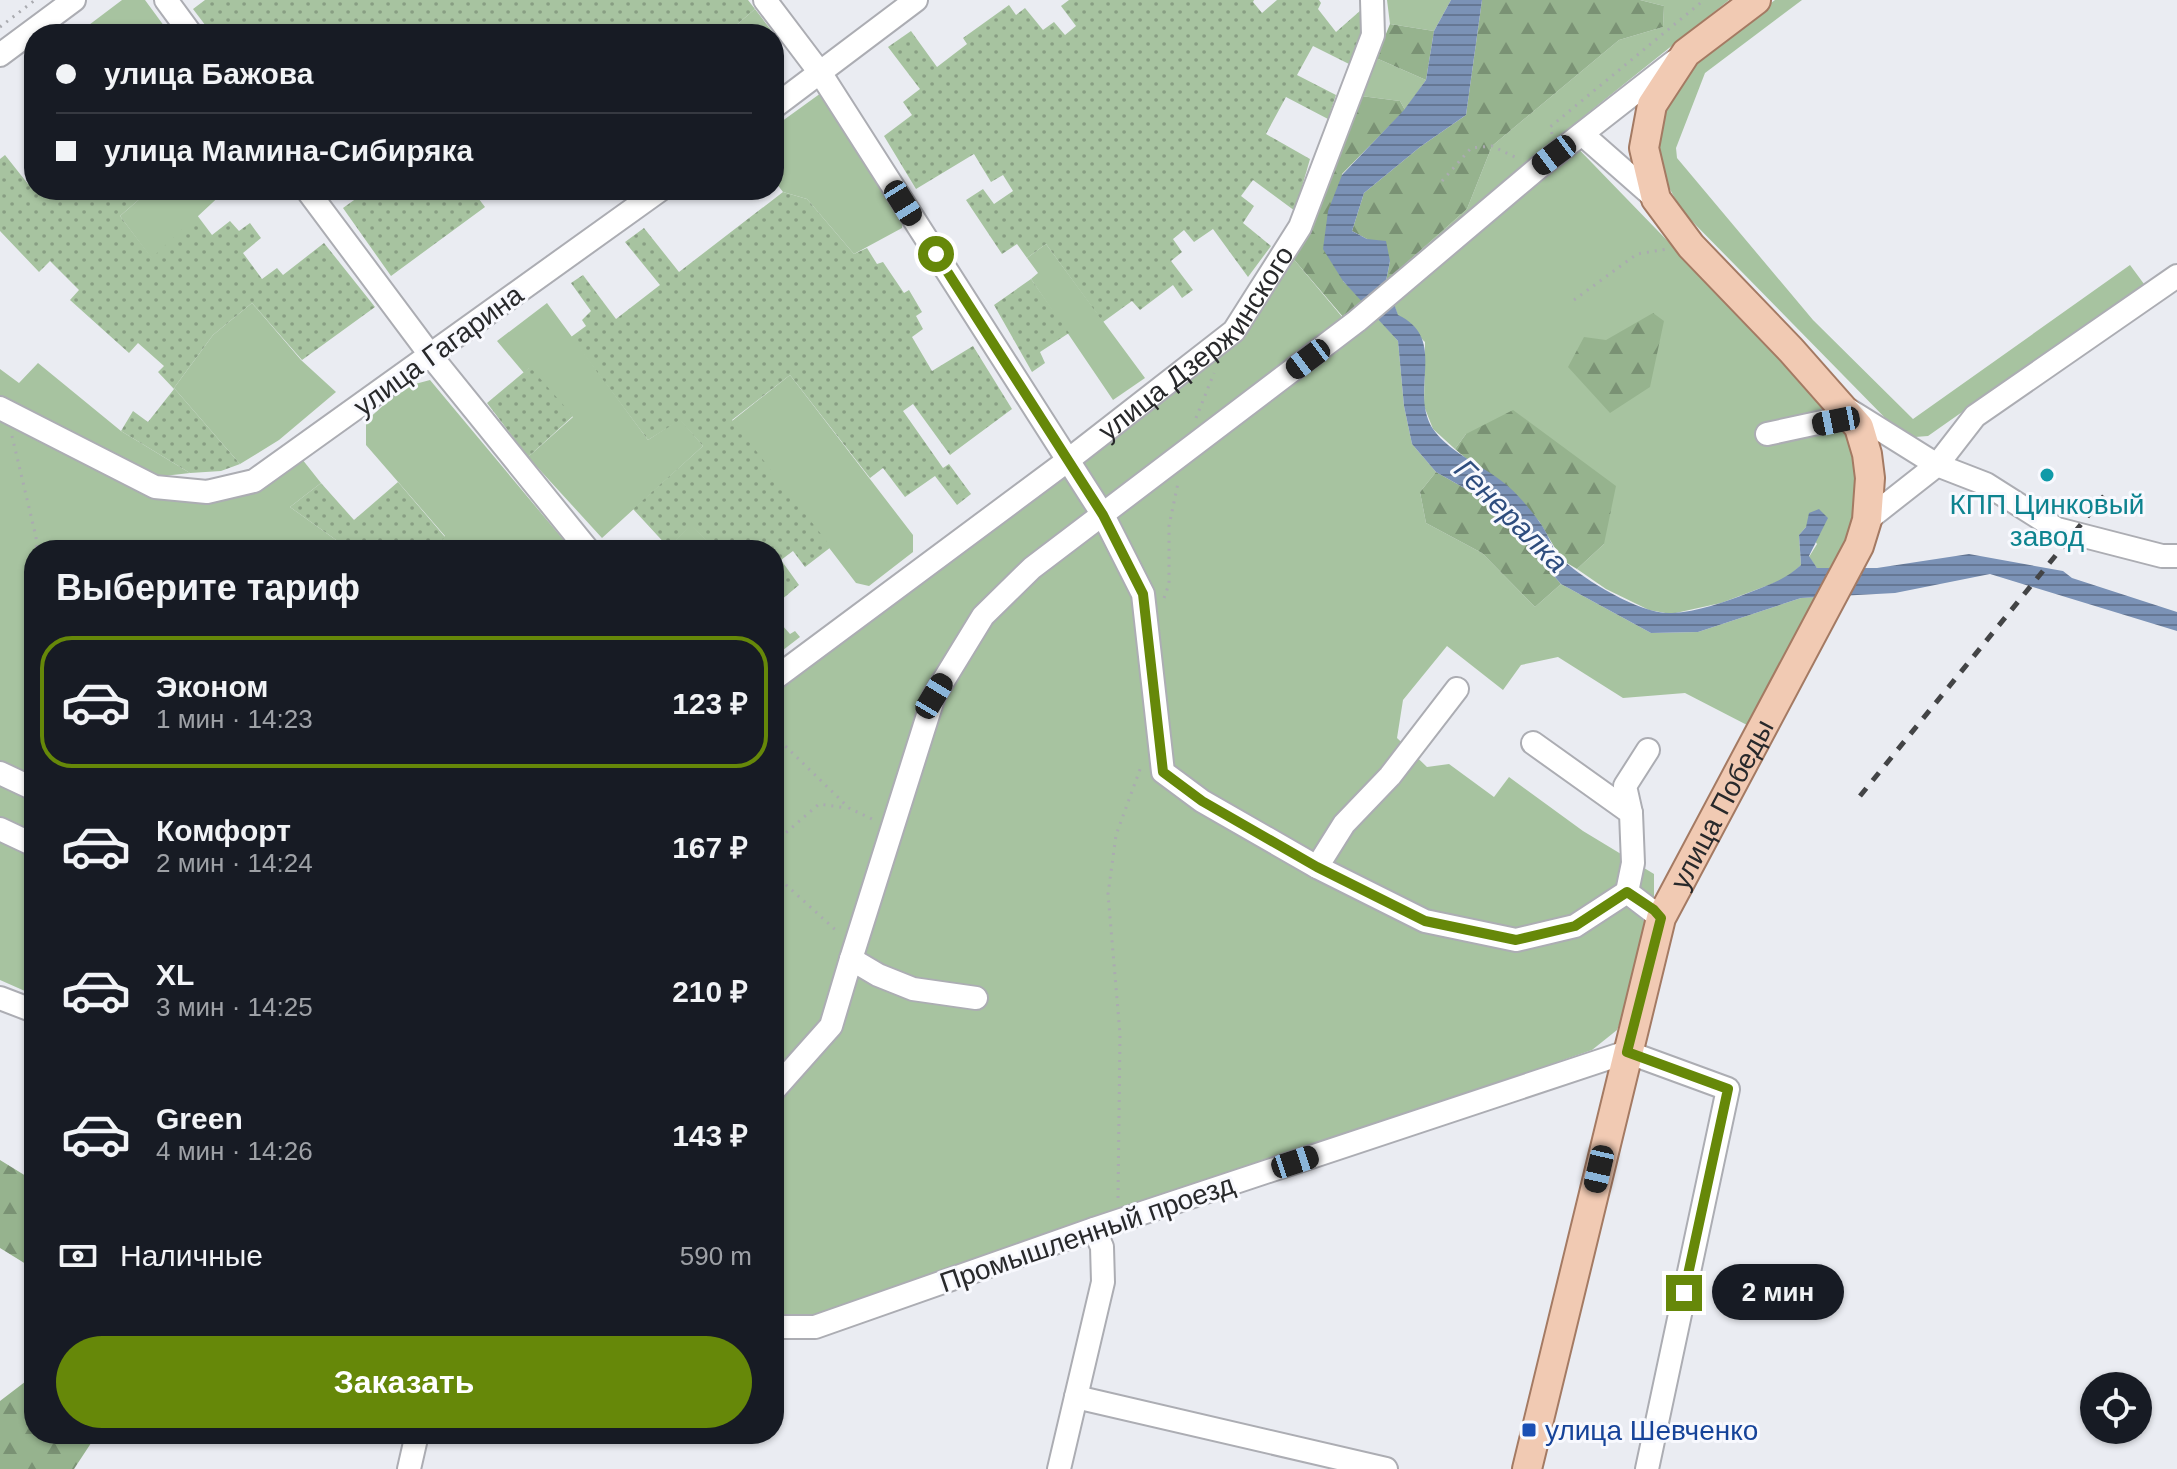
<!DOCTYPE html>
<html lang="ru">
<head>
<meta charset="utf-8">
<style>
  :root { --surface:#171b24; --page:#242831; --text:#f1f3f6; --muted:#9ea1a6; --line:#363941; --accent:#668809 }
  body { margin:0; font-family:Arial,sans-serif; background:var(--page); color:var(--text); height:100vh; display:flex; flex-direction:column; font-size:30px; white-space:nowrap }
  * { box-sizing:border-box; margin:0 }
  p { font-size:26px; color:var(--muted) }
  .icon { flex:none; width:44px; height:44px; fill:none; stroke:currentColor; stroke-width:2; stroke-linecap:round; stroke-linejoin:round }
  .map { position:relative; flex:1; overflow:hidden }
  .side { position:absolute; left:24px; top:540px; width:760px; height:904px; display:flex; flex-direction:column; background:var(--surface); border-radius:32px; box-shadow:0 2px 6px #0004 }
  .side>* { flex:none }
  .hud { position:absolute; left:24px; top:24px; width:760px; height:176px; border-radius:32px; box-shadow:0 2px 6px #0004; display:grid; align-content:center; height:176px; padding:0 32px; background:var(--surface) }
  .tools { position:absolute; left:2080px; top:1372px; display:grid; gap:16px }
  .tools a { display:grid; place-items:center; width:72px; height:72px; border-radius:50%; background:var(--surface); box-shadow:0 2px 6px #0004; font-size:40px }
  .end { position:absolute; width:36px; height:36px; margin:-18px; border:10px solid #668809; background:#fff; box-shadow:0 0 0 4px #fff }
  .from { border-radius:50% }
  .bubble { position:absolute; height:56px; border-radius:28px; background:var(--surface); box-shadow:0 2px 6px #0004; font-size:26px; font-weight:600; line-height:56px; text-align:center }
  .car { position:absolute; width:24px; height:48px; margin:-24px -12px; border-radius:10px; box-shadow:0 0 6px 2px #0007; background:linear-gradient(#222 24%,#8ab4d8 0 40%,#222 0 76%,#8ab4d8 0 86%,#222 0) }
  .hud b { display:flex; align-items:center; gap:28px; height:76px; font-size:30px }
  .hud b+b { border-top:2px solid var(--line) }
  .hud i { width:20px; height:20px; background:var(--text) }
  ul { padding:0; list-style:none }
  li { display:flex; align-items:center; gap:24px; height:132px; margin:0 16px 12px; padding:0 16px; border:4px solid transparent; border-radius:32px }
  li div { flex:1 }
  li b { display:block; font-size:30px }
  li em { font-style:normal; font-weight:600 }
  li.current { border-color:var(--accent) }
  li>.icon { width:72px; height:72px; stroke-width:1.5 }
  h2 { padding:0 32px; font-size:36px; line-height:96px }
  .pay { display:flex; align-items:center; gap:20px; height:88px; padding:0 32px; font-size:30px }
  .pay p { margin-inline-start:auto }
  .primary-button { display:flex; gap:16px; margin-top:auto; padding:16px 32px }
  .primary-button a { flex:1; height:92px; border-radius:48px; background:var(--accent); color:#fff; font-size:32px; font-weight:600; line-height:92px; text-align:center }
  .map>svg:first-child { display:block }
  .grass { fill:#a7c3a0 }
  .forest { fill:url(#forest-firs) }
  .park { fill:url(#park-dots) }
  .water { fill:url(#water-rules) }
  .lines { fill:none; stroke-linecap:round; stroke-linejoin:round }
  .minor-casing { stroke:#acadb3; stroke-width:26 }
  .major-casing { stroke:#a47a63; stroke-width:32 }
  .path { stroke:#aaabb0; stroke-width:3; stroke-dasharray:2 6; stroke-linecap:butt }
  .minor { stroke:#fff; stroke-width:22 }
  .major { stroke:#f1cab3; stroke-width:28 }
  .rail { stroke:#434446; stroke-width:5; stroke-dasharray:10 10; stroke-linecap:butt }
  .route { stroke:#668809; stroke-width:10 }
  .culture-dot { fill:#0f9aa8; stroke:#f8f9fe; stroke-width:3 }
  .transit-dot { fill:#1a4fb4; stroke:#f8f9fe; stroke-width:3 }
  .labels { text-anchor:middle; stroke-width:6; stroke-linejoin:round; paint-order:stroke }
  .street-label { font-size:28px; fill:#28292b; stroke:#f8f9fe }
  .culture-label { font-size:28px; fill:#0d838f; stroke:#f8f9fe }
  .transit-label { font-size:28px; fill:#164399; stroke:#f8f9fe; text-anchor:start }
  .water-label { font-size:30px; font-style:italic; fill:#2e4d7e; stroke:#f8f9fe }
</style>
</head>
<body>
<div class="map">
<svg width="2177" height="1469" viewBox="0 0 2177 1469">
  <defs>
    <pattern id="forest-firs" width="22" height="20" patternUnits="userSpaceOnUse" patternTransform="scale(2)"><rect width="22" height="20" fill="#96b38e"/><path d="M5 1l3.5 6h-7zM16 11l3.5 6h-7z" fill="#7a9274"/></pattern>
    <pattern id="park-dots" width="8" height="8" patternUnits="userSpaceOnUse" patternTransform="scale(2)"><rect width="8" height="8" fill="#a7c3a0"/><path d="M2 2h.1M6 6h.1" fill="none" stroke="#889e83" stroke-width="1.8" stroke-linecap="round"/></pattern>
    <pattern id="water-rules" width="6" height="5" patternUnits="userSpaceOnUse" patternTransform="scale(2)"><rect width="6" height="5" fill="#7b92b6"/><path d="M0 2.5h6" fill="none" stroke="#657794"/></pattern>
  </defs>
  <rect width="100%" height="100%" fill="#eaecf2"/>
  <path class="grass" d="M122,0H145L170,34H77Z
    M1387,0H1451L1434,31L1390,24Z
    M1640,0H1729L1563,133L1815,393C1825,406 1837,419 1846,433C1871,474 1855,529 1833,568H1817L1809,557L1817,544L1806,527L1799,535L1801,565L1787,578L1721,603L1671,614L1649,610L1606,589L1577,569L1604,544L1466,434L1455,449L1433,429L1424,406L1425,342L1398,316L1386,281L1467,209L1492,146L1619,40L1663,27L1664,6Z
    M1775,0H1802L1705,73L1676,148L1677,158L1813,320L1913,419L2130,265L2144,284L1928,436L1915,437L1895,428L1683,212C1674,196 1663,180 1660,162C1647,84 1722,40 1775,0Z
    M755,9L774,34H726Z
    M1376,58L1426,80L1405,110L1400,101L1361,96Z
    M821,93L903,219L902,228L854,254L807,199L783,192L774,180V127Z
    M150,190H226L152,259L120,216Z
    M1046,244L1145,378L1113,400L1031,279L1038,273L1027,258Z
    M1291,256L1343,318L1363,301L1398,341L1404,406L1412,444L1436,472L1420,492L1426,523L1482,553L1535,607L1561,584L1651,633L1698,632L1801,598L1817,597L1747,725L1685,693L1623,698L1558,657L1521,665L1503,690L1447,646L1403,700L1397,738L1427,767L1449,764L1494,797L1509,777L1583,831L1654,874V910L1625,1010L1617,1030L1592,1050L811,1320L774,1321V694L1073,469L1242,338Z
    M252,303L301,360L336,392L279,440L240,464L174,388L213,335Z
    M547,303L648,440L680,419L703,446L602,538L528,457L573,417L529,368L524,373L497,341Z
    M38,363L121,431L190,473L155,477L0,398V369L19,383Z
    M790,375L913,535V552L869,586L856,583L732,421Z
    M430,380L572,550H431L445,536L366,445V421L404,387Z
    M0,418L152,497L215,502L266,486L302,459L321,483L290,507L350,550H34V995L0,980Z
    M691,524L715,550H667Z
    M774,616L790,634L795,631L800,637L774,657Z"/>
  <path class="forest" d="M1482,0H1640L1664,6L1663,27L1619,40L1492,146L1467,209L1386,281L1390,261L1367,239L1352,231L1364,193L1420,147L1466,115Z
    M1390,24L1434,31L1426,80L1376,58Z
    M1361,96L1400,101L1405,110L1342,174L1343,281L1363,301L1344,318L1291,256Z
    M1653,313L1664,321L1650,387L1610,413L1568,367L1584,337L1606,340Z
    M1513,410L1616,486L1604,544L1577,569L1562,560L1539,521L1455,449L1466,434Z
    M1436,472L1489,502L1561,584L1535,607L1482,553L1426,523L1420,492Z
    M0,1160L34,1181V1269L0,1248Z
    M34,1375V1434H97L74,1469H0V1401Z"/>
  <path class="park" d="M205,0H748L755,9L726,34H212L193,9Z
    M1069,0H1254L1253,2L1262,13L1277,0H1319L1321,3L1318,9L1336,32L1361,10L1363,33L1349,64L1313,46L1297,75L1336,95L1328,119L1286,97L1266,134L1310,159L1295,211L1253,180L1241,196L1254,206L1243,223L1271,246L1248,277L1213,229L1194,242L1184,230L1173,239L1182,252L1171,261L1193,290L1182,298L1173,285L1140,310L1132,301L1103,322L1046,244L1027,258L1017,244L1002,254L966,200L983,189L994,204L1013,191L1003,175L991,182L974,154L916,189L884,136L912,115L903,102L920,89L888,47L911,31L937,67L967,44L963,38L1009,5L1016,15L1025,8L1043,30L1054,22L1065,35L1076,26L1061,6Z
    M5,155L28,184L34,180V190H150L120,216L152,258L197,215L212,235L230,221L239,231L250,223L261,238L243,253L262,279L277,268L283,275L324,243L375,307L302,360L252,303L213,335L174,388L240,464L221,471L190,473L121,431L133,411L148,422L174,389L158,372L164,366L138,343L129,353L70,300L79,290L50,261L39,272L0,231V159Z
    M368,190H472L485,207L391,276L343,208Z
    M783,192L807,199L854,254L867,248L877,264L883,262L904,293L909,290L922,312L916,316L923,329L912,337L932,371L973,346L1012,409L950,455L913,404L903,411L943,468L949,464L971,494L957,505L935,476L905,497L883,468L870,478L790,375L732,420L831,547L805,567L793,551L781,560L799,585L774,606V550H715L691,525L669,548L633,509L703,446L680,420L648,440L571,337L586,326L582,320L591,311L571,283L583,275L616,319L660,285L625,242L644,228L679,272Z
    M1031,279L1069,333L1040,352L1045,363L1032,372L994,305Z
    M530,367L573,416L528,457L487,403Z
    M398,482L445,537L431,550H350L290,507L321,483L354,520Z"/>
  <path class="water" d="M1451,0H1482L1466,115L1420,147L1364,193L1352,231L1367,239L1386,241L1390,261L1386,281L1398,315C1449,339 1408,391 1433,429C1450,454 1489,468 1510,488C1520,497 1530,509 1538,520C1548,532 1552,551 1564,561C1586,581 1642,615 1672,613C1697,612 1725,602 1748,593C1768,585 1785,580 1801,565L1799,535L1806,527L1809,513L1819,509L1828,518L1809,556L1817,568H1877L1969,554L2063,571L2072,578L2177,612V631L1990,574L1895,593L1801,598L1698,632L1651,633L1561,584L1489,502L1436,472L1412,444L1404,406L1398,341L1343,281L1323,249L1328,211L1342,175L1404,110L1426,80L1434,31Z"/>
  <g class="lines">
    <defs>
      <g id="minor">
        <path d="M166,0L191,34"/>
        <path d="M765,0L821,74L1103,515L1143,594L1163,772L1202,801L1317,867L1425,921L1516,940L1575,926L1627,892L1661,918"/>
        <path d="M0,55L74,0"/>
        <path d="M774,107L916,0"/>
        <path d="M1582,134L1656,199"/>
        <path d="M307,190L431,356L588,550"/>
        <path d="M0,408L155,487L207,492L254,481L660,190"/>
        <path d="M1849,410L1937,465L1975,416L2177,276"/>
        <path d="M1767,434L1850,416"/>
        <path d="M1867,520L1937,465L1986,484L2057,529L2162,556H2177"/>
        <path id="s1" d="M774,679L1067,461L1234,331L1300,227L1373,35L1372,0"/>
        <path d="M1533,743L1631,813L1633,863L1627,892"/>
        <path d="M0,773L34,789"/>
        <path d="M1631,813L1625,786L1648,750"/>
        <path d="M0,829L34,845"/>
        <path d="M1317,867L1344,824L1390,776L1457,689"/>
        <path d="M851,959L934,696L983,616L1032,568L1357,321L1538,168L1675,61"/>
        <path d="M0,998L34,1011"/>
        <path d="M774,1090L831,1026L851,959L878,975L913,989L976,998"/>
        <path d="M774,1327H815L1094,1229L1627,1052L1728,1089L1647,1469"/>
        <path d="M1076,1397L1386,1469"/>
        <path d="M409,1469L417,1434"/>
        <path d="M1059,1469L1103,1282L1102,1247L1094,1229"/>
      </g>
      <g id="major">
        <path id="s2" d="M1527,1469L1661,918L1859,546L1867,520L1870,478L1867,454L1859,427L1791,350L1691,246L1656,199L1644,148L1652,105L1686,53L1756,0"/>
      </g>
    </defs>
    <use href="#minor" class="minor-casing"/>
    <use href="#major" class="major-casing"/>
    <path class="path" d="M0,27L35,0
      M1552,134L1550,127L1704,0
      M1442,181L1471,148L1492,146L1517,158
      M1574,300L1637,254L1667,249
      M1196,418L1214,373
      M12,436L36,537L37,550
      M1164,598L1169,584V526L1178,483
      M774,735L849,808L874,820
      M774,843L819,804L847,808
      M774,874L839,933
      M1118,1198L1120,1034L1108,894L1116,835L1142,764"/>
    <use href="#minor" class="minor"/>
    <use href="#major" class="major"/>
    <path class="rail" d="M1860,796L2104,496"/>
  </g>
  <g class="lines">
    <path class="route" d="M936,254L1103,515L1143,594L1163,772L1202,801L1317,867L1425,921L1516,940L1575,926L1627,892L1654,910L1661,918L1627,1052L1728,1089L1684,1293"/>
  </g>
  <circle class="culture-dot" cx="2047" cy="475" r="8"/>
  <rect class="transit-dot" x="1521" y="1422" width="16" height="16" rx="4"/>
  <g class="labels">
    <g class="street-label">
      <text dy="10" stroke="none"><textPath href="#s1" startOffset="542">улица Дзержинского</textPath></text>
      <text transform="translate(438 350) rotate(-36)" y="10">улица Гагарина</text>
      <text dy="10" stroke="none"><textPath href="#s2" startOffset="696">улица Победы</textPath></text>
      <text transform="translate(1087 1233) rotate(-19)" y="10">Промышленный проезд</text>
    </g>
    <g class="culture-label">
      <text x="2047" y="514">КПП Цинковый<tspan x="2047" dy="32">завод</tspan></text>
    </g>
    <g class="transit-label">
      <text x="1545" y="1440">улица Шевченко</text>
    </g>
    <g class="water-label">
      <text transform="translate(1511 516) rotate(45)" y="10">Генералка</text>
    </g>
  </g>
</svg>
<div class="tools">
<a><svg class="icon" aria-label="locate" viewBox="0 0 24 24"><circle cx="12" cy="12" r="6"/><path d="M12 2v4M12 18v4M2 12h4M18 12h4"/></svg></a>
</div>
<i class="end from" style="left:936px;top:254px"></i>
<i class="end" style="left:1684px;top:1293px"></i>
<div class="bubble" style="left:1712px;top:1264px;width:132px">2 мин</div>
<i class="car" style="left:1554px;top:155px;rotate:233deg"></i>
<i class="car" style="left:903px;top:203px;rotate:148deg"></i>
<i class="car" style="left:1308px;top:359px;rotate:233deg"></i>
<i class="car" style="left:1836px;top:421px;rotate:259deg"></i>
<i class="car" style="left:934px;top:696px;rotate:31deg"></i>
<i class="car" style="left:1295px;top:1162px;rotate:72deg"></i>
<i class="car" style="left:1599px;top:1169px;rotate:193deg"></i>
<div class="hud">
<b><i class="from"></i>улица Бажова</b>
<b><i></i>улица Мамина-Сибиряка</b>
</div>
<section class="side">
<h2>Выберите тариф</h2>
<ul>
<li class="current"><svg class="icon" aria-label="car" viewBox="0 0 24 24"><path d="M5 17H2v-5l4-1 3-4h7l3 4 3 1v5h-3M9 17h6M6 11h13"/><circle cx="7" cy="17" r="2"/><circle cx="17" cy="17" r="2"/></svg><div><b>Эконом</b><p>1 мин · 14:23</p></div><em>123 ₽</em></li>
<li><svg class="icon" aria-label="car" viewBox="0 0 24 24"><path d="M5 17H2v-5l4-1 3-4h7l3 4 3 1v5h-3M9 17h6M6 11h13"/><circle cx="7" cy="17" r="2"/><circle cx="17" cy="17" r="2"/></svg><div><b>Комфорт</b><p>2 мин · 14:24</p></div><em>167 ₽</em></li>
<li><svg class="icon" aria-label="car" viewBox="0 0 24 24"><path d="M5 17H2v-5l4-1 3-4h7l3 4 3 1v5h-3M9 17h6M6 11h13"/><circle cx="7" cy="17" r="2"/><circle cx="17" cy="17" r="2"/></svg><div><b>XL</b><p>3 мин · 14:25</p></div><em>210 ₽</em></li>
<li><svg class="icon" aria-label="car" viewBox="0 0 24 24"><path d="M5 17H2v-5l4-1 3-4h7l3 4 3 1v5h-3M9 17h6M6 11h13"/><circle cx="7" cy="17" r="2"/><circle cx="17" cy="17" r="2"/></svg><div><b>Green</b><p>4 мин · 14:26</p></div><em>143 ₽</em></li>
</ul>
<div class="pay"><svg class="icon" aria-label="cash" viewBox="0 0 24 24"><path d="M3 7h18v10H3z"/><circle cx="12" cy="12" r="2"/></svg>Наличные<p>590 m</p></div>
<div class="primary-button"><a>Заказать</a></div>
</section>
</div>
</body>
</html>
